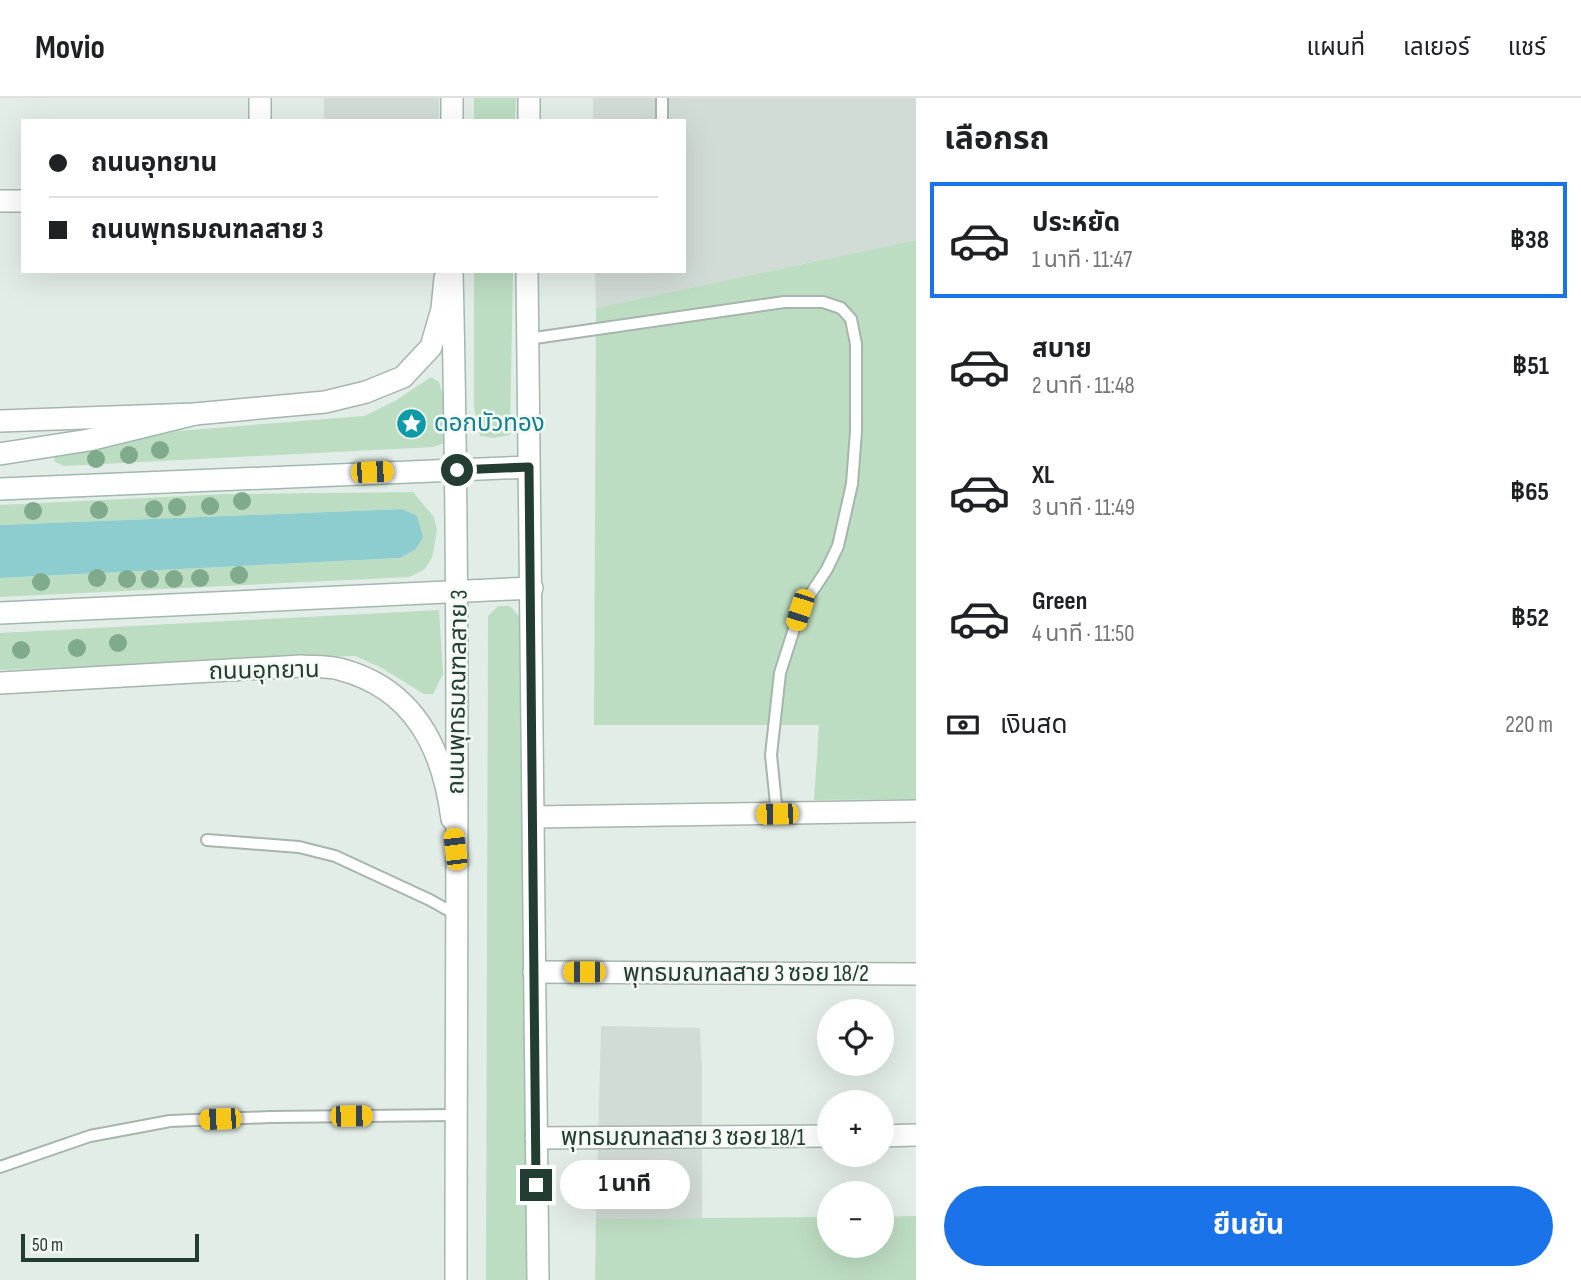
<!DOCTYPE html>
<html lang="th">
<head>
<meta charset="utf-8">
<style>
  :root { --surface:#fff; --page:#f6f6f6; --text:#202124; --muted:#757577; --line:#e0e0e0; --accent:#1a73e8 }
  body { margin:0; font-family:"Sofia Sans Condensed","Noto Sans Thai",sans-serif; background:var(--page); color:var(--text); height:100vh; display:flex; flex-direction:column; font-size:26px; white-space:nowrap }
  * { box-sizing:border-box; margin:0 }
  p { font-size:23px; color:var(--muted) }
  .icon { flex:none; width:38px; height:38px; fill:none; stroke:currentColor; stroke-width:2; stroke-linecap:round; stroke-linejoin:round }
  .map { position:relative; flex:1; overflow:hidden }
  .sheet { display:flex; flex-direction:column; background:var(--surface); width:665px }
  .sheet>* { flex:none }
  .banner { position:absolute; left:21px; top:21px; width:665px; height:154px; border-radius:0px; box-shadow:0 7px 28px #0002; display:grid; align-content:center; height:154px; padding:0 28px; background:var(--surface) }
  .fabs { position:absolute; left:817px; top:901px; display:grid; gap:14px }
  .fabs a { display:grid; place-items:center; width:77px; height:77px; border-radius:50%; background:var(--surface); box-shadow:0 7px 28px #0002; font-size:35px }
  .scale { position:absolute; left:21px; bottom:18px; width:178px; box-sizing:border-box; padding-left:7px; border:4px solid #243d33; border-top:0; font-size:19px; line-height:24px; white-space:nowrap; color:#243d33; -webkit-text-stroke:5px #f4f9f6; paint-order:stroke }
  .end { position:absolute; width:32px; height:32px; margin:-16px; border:9px solid #243d33; background:#fff; box-shadow:0 0 0 4px #fff }
  .from { border-radius:50% }
  .bubble { position:absolute; height:49px; border-radius:24px; background:var(--surface); box-shadow:0 7px 28px #0002; font-size:23px; font-weight:700; line-height:49px; text-align:center }
  .car { position:absolute; width:21px; height:42px; margin:-21px -10px; border-radius:9px; box-shadow:0 0 5px 2px #0007; background:linear-gradient(#f5c518 24%,#345 0 40%,#f5c518 0 76%,#345 0 86%,#f5c518 0) }
  .banner b { display:flex; align-items:center; gap:24px; height:66px; font-size:26px }
  .banner b+b { border-top:2px solid var(--line) }
  .banner i { width:18px; height:18px; background:var(--text) }
  ul { padding:0; list-style:none }
  li { display:flex; align-items:center; gap:21px; height:116px; margin:0 14px 10px; padding:0 14px; border:4px solid transparent; border-radius:0px }
  li div { flex:1 }
  li b { display:block; font-size:26px }
  li em { font-style:normal; font-weight:700 }
  li.active { border-color:var(--accent) }
  li>.icon { width:63px; height:63px; stroke-width:1.5 }
  h2 { padding:0 28px; font-size:32px; line-height:84px }
  .pay { display:flex; align-items:center; gap:18px; height:77px; padding:0 28px; font-size:26px }
  .pay p { margin-inline-start:auto }
  .button { display:flex; gap:14px; margin-top:auto; padding:14px 28px }
  .button a { flex:1; height:80px; border-radius:42px; background:var(--accent); color:#fff; font-size:28px; font-weight:700; line-height:80px; text-align:center }
  header { display:flex; align-items:center; gap:42px; box-sizing:border-box; height:98px; padding:0 35px; background:var(--surface); border-bottom:2px solid var(--line) }
  header strong { font-size:33px }
  nav { display:flex; gap:38px; margin-inline-start:auto; font-size:24px }
  main { display:flex; flex:1; min-height:0 }
  .map>svg:first-child { display:block }
  .built { fill:#d2dcd6 }
  .green { fill:#bdddc2 }
  .water { fill:#8ecdcf }
  .lines { fill:none; stroke-linecap:round; stroke-linejoin:round }
  .service-casing { stroke:#a6b5ad; stroke-width:14 }
  .minor-casing { stroke:#a6b5ad; stroke-width:24 }
  .tertiary-casing { stroke:#a6b5ad; stroke-width:24 }
  .secondary-casing { stroke:#a2b8ae; stroke-width:24 }
  .service { stroke:#fff; stroke-width:10 }
  .minor { stroke:#fff; stroke-width:21 }
  .tertiary { stroke:#fff; stroke-width:21 }
  .secondary { stroke:#fff; stroke-width:21 }
  .tree { fill:#80aa8c }
  .route { stroke:#243d33; stroke-width:9 }
  .labels { text-anchor:middle; stroke-width:5; stroke-linejoin:round; paint-order:stroke }
  .culture-label { font-size:24px; fill:#0d838f; stroke:#f4f9f6; text-anchor:start }
  .street-label { font-size:24px; fill:#243d33; stroke:#f4f9f6 }
</style>
</head>
<body>
<header>
<strong>Movio</strong>
<nav><a>แผนที่</a><a>เลเยอร์</a><a>แชร์</a></nav>
</header>
<main>
<div class="map">
<svg width="916" height="1182" viewBox="0 0 916 1182">
  <rect width="100%" height="100%" fill="#e3ede7"/>
  <path class="built" d="M324,0H439V23H324Z
    M593,0H916V142L596,210L595,173H684V23H593Z
    M601,928L700,930L702,968V1120L596,1121Z"/>
  <path class="green" d="M474,0H516L515,23H474Z
    M916,142V701L814,702L819,627H594L596,210Z
    M474,173H513L510,337L493,340L480,338L474,310Z
    M431,279L439,284L445,303V345L433,349L64,368L55,364L54,352L177,333L364,318L395,303Z
    M413,394L434,419L437,433L432,460L424,472L409,479L0,499V480L400,460L416,451L402,411L0,427V407L226,396Z
    M498,508H510L519,518L529,1182H486L488,518Z
    M439,512L443,576L433,596H424L380,569L355,558L0,572V535Z
    M916,1118V1182H595L596,1121L829,1119L830,1148H882V1119Z"/>
  <path class="water" d="M402,411L417,418L423,439L416,451L400,460L0,480V427Z"/>
  <g class="lines">
    <defs>
      <path id="service" d="M662,0V23
        M528,241L784,204H823L841,210L851,221L856,246V333L852,386L838,448L827,471L800,512L780,575L771,657L777,716
        M207,742L299,749L335,758L430,802L455,816
        M0,1069L90,1038L170,1023L270,1019L456,1017"/>
      <path id="minor" d="M260,0V23
        M0,103H23
        M534,719L916,713
        M534,874L916,876
        M882,1038L916,1037
        M536,1040L830,1038"/>
      <path id="tertiary" d="M0,323L195,316L325,304L366,294L403,279L431,249L442,211L445,180
        M0,585L301,568C313,569 327,568 339,571C414,590 443,650 452,721"/>
      <path id="secondary" d="M452,23V0
        M529,23V0
        M452,173C460,509 456,846 456,1182
        M527,173L538,1182
        M0,356L89,342L195,316
        M0,391L529,369
        M0,515L532,490"/>
    </defs>
    <use href="#service" class="service-casing"/>
    <use href="#minor" class="minor-casing"/>
    <use href="#tertiary" class="tertiary-casing"/>
    <use href="#secondary" class="secondary-casing"/>
    <use href="#service" class="service"/>
    <use href="#minor" class="minor"/>
    <use href="#tertiary" class="tertiary"/>
    <use href="#secondary" class="secondary"/>
  </g>
  <g class="tree">
    <circle cx="160" cy="352" r="9"/>
    <circle cx="129" cy="357" r="9"/>
    <circle cx="96" cy="361" r="9"/>
    <circle cx="242" cy="403" r="9"/>
    <circle cx="210" cy="408" r="9"/>
    <circle cx="177" cy="409" r="9"/>
    <circle cx="154" cy="411" r="9"/>
    <circle cx="99" cy="412" r="9"/>
    <circle cx="33" cy="413" r="9"/>
    <circle cx="239" cy="477" r="9"/>
    <circle cx="97" cy="480" r="9"/>
    <circle cx="200" cy="480" r="9"/>
    <circle cx="127" cy="481" r="9"/>
    <circle cx="150" cy="481" r="9"/>
    <circle cx="174" cy="481" r="9"/>
    <circle cx="41" cy="484" r="9"/>
    <circle cx="118" cy="545" r="9"/>
    <circle cx="77" cy="550" r="9"/>
    <circle cx="21" cy="552" r="9"/>
  </g>
  <g class="lines">
    <path class="route" d="M457,372L529,369L536,1087"/>
  </g>
  <defs>
    <symbol id="sight-disc" viewBox="-11 -11 22 22"><circle r="9.5" fill="#0f9aa8" stroke="#f4f9f6"/><path d="M0-6L1.8-2.2L6-1.7L2.9 1.2L3.7 5.4L0 3.3L-3.7 5.4L-2.9 1.2L-6-1.7L-1.8-2.2Z" fill="#fff"/></symbol>
  </defs>
  <g fill-rule="evenodd">
    <use href="#sight-disc" x="394" y="308" width="35" height="35"/>
  </g>
  <g class="labels">
    <g class="culture-label">
      <text x="434" y="333">ดอกบัวทอง</text>
    </g>
    <g class="street-label">
      <text transform="translate(264 572) rotate(-1)" y="8">ถนนอุทยาน</text>
      <text transform="translate(457 594) rotate(-89)" y="8">ถนนพุทธมณฑลสาย 3</text>
      <text x="746" y="883">พุทธมณฑลสาย 3 ซอย 18/2</text>
      <text x="683" y="1047">พุทธมณฑลสาย 3 ซอย 18/1</text>
    </g>
  </g>
</svg>
<div class="fabs">
<a><svg class="icon" aria-label="locate" viewBox="0 0 24 24"><circle cx="12" cy="12" r="6"/><path d="M12 2v4M12 18v4M2 12h4M18 12h4"/></svg></a>
<a>+</a>
<a>−</a>
</div>
<div class="scale">50 m</div>
<i class="end from" style="left:457px;top:372px"></i>
<i class="end" style="left:536px;top:1087px"></i>
<div class="bubble" style="left:560px;top:1062px;width:130px">1 นาที</div>
<i class="car" style="left:372px;top:374px;rotate:88deg"></i>
<i class="car" style="left:800px;top:512px;rotate:198deg"></i>
<i class="car" style="left:777px;top:716px;rotate:269deg"></i>
<i class="car" style="left:455px;top:751px;rotate:353deg"></i>
<i class="car" style="left:584px;top:874px;rotate:270deg"></i>
<i class="car" style="left:351px;top:1018px;rotate:89deg"></i>
<i class="car" style="left:220px;top:1021px;rotate:268deg"></i>
<div class="banner">
<b><i class="from"></i>ถนนอุทยาน</b>
<b><i></i>ถนนพุทธมณฑลสาย 3</b>
</div>
</div>
<section class="sheet">
<h2>เลือกรถ</h2>
<ul>
<li class="active"><svg class="icon" aria-label="car" viewBox="0 0 24 24"><path d="M5 17H2v-5l4-1 3-4h7l3 4 3 1v5h-3M9 17h6M6 11h13"/><circle cx="7" cy="17" r="2"/><circle cx="17" cy="17" r="2"/></svg><div><b>ประหยัด</b><p>1 นาที · 11:47</p></div><em>฿38</em></li>
<li><svg class="icon" aria-label="car" viewBox="0 0 24 24"><path d="M5 17H2v-5l4-1 3-4h7l3 4 3 1v5h-3M9 17h6M6 11h13"/><circle cx="7" cy="17" r="2"/><circle cx="17" cy="17" r="2"/></svg><div><b>สบาย</b><p>2 นาที · 11:48</p></div><em>฿51</em></li>
<li><svg class="icon" aria-label="car" viewBox="0 0 24 24"><path d="M5 17H2v-5l4-1 3-4h7l3 4 3 1v5h-3M9 17h6M6 11h13"/><circle cx="7" cy="17" r="2"/><circle cx="17" cy="17" r="2"/></svg><div><b>XL</b><p>3 นาที · 11:49</p></div><em>฿65</em></li>
<li><svg class="icon" aria-label="car" viewBox="0 0 24 24"><path d="M5 17H2v-5l4-1 3-4h7l3 4 3 1v5h-3M9 17h6M6 11h13"/><circle cx="7" cy="17" r="2"/><circle cx="17" cy="17" r="2"/></svg><div><b>Green</b><p>4 นาที · 11:50</p></div><em>฿52</em></li>
</ul>
<div class="pay"><svg class="icon" aria-label="cash" viewBox="0 0 24 24"><path d="M3 7h18v10H3z"/><circle cx="12" cy="12" r="2"/></svg>เงินสด<p>220 m</p></div>
<div class="button"><a>ยืนยัน</a></div>
</section>
</main>
</body>
</html>
